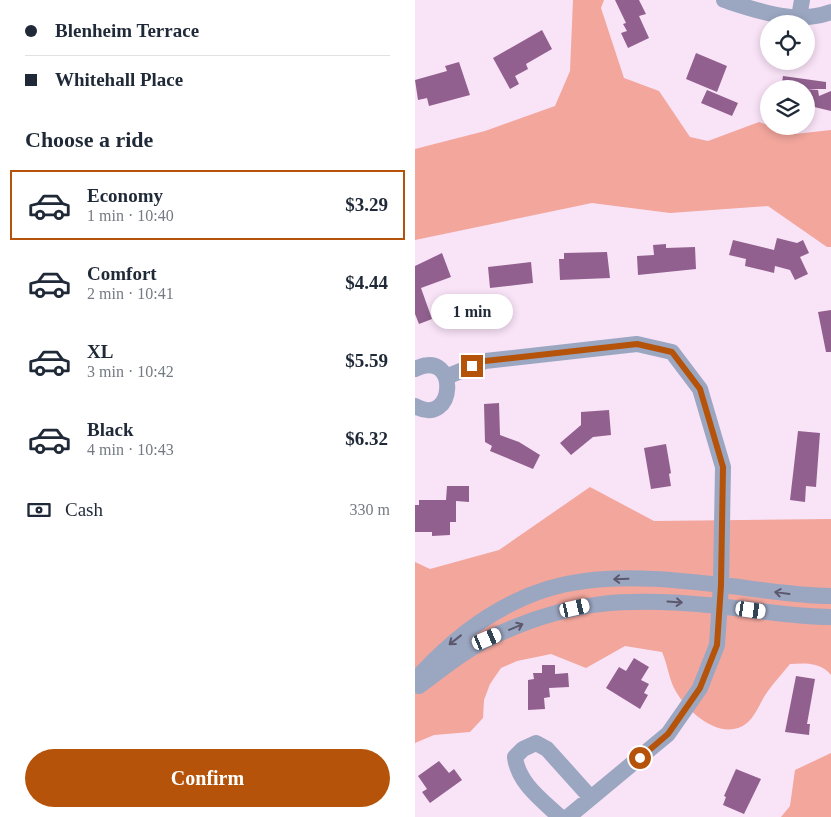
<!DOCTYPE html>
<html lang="en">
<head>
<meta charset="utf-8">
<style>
  :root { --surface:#fff; --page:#f6f6f7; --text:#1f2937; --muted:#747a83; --line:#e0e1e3; --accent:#b45309 }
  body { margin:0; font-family:Georgia,serif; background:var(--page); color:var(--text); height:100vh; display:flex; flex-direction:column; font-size:19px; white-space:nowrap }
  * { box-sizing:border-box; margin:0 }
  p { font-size:16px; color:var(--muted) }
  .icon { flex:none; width:28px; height:28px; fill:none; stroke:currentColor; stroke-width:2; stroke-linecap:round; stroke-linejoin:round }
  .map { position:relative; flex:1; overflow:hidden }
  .details { display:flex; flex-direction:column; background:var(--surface); width:415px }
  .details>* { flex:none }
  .banner { display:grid; align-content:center; height:110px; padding:0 25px; background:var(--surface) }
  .tools { position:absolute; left:345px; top:15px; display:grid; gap:10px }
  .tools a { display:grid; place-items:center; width:55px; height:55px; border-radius:50%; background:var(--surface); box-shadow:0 2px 8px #0003; font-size:25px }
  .end { position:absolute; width:22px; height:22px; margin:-11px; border:6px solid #b45309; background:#fff; box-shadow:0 0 0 2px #fff }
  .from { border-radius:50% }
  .bubble { position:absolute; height:35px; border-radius:18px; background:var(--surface); box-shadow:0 2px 8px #0003; font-size:16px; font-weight:600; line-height:35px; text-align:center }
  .car { position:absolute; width:15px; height:30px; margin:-15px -8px; border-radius:6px; box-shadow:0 0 4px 1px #0007; background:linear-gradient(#fff 24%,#345 0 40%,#fff 0 76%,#345 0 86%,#fff 0) }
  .banner b { display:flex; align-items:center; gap:18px; height:48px; font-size:19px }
  .banner b+b { border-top:1px solid var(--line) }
  .banner i { width:12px; height:12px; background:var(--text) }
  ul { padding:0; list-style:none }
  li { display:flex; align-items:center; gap:15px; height:70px; margin:0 10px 8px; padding:0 15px; border:2px solid transparent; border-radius:0px }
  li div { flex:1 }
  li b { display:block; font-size:19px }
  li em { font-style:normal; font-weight:600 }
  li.on { border-color:var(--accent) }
  li>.icon { width:45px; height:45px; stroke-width:1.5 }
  h2 { padding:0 25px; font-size:22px; line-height:60px }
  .pay { display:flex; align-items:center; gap:12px; height:55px; padding:0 25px; font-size:19px }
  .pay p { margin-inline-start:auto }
  .button { display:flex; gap:10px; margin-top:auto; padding:10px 25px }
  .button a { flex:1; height:58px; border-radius:30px; background:var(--accent); color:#fff; font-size:20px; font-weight:600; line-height:58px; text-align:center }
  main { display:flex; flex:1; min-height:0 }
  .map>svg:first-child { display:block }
  .forest { fill:#f2a69c }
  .building { fill:#91608f }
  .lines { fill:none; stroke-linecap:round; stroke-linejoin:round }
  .minor { stroke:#9ba6c1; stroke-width:16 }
  .oneway { stroke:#5c586e }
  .route { stroke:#b45309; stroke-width:6 }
</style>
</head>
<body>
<main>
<section class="details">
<div class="banner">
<b><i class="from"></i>Blenheim Terrace</b>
<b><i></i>Whitehall Place</b>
</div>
<h2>Choose a ride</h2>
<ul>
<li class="on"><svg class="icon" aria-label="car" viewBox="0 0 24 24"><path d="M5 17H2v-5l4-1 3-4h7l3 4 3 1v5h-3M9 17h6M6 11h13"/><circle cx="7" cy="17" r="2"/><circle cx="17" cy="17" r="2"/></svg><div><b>Economy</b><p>1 min · 10:40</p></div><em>$3.29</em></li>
<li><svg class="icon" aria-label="car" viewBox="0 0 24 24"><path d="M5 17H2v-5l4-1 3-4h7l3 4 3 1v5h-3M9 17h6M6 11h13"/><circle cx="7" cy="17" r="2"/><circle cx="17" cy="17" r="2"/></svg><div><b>Comfort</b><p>2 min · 10:41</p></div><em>$4.44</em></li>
<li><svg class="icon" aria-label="car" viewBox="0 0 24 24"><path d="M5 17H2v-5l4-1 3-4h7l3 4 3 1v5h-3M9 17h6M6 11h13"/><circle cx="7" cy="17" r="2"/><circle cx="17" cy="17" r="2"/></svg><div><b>XL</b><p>3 min · 10:42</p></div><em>$5.59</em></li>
<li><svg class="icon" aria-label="car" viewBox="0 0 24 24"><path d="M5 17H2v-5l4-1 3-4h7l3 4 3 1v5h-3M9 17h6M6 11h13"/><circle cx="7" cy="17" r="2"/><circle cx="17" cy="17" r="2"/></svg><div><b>Black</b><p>4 min · 10:43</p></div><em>$6.32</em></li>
</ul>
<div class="pay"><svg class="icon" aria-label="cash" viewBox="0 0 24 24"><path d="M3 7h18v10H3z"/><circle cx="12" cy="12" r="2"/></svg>Cash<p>330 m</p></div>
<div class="button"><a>Confirm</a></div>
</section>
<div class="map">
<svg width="416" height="817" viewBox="0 0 416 817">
  <rect width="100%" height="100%" fill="#f9e3f7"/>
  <path class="forest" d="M158,0H189L186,8L209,78L244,91L275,137L293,141L344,122L380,134L416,130V247H412L353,206L255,213L177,203L0,240V149L70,131L140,106L155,71Z
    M175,487L239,521L416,519V675C406,662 390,663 375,664C368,673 360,681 353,691C346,700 341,716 332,723C307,743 271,712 259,688C254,678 252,663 247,652L210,646L171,668L136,654L102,661L86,668L75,684L69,700L68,718L55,732L19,735L0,743V562L15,569L84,550Z
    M416,753V817H366L375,806L380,770Z"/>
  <path class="building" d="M200,0H224L231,14L224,16L234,38L213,48L206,33L212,31L208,24L211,23Z
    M127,30L137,49L111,64L113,69L100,76L104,84L95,89L78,58Z
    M281,53L312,66L302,92L271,79Z
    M44,62L55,95L14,106L12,98L3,100L0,80L32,71L30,66Z
    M368,76L411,82V89H366Z
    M391,89L403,90L404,96L416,91V111L391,105Z
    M292,90L323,103L317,116L286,103Z
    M362,238L382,243L388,240L394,253L385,257L393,274L380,280L375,270L360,266L359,273L330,266L331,259L314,255L318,240L359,250Z
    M251,244V248L280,247L281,269L223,275L222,256L239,255L238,245Z
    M192,252L195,278L145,280L144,259H149V253Z
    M27,253L36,277L6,288L17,319L4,324L0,314V266Z
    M116,262L118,283L75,288L73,267Z
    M416,310V352H411L403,312Z
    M84,403L85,435L104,442L125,455L118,469L75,451L77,446L70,442L69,404Z
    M194,410L196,435L178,437L156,455L145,443L166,425V412Z
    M383,431L405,433L401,487L391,486L390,502L375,500Z
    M251,444L256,473L254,474L256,486L236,489L229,448Z
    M32,486H54V502L41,501V522H35V535L17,536V532H0V505H4V500H31Z
    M219,658L234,667L226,680L234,684L229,693L233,695L225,709L191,688L204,667L211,671Z
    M127,665H140V674L153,673L154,687L134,688L135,697L129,698L130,709L113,710V680L119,679L118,673H127Z
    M381,676L400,679L392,724H395L394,735L370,732Z
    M24,761L34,773L39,769L47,780L15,803L7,792L12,789L3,776Z
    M321,769L346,779L329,814L308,805L311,797L309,796Z"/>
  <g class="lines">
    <path class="minor" d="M309,0C343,11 381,25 416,12
      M384,17L387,0
      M0,369C45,347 41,429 0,406
      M31,377L70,361L222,344L257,352L285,389L308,467L306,585L302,645L285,688L253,734L153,817
      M0,680C45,630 102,589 170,581C214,575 263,580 307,585C343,589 379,596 416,596
      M4,686C26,670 48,651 73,639C154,599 215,597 303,606C341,610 378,617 416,617
      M145,817C127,800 103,783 100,757L108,749L121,743L132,749L176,798"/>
  </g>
  <defs><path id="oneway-shaft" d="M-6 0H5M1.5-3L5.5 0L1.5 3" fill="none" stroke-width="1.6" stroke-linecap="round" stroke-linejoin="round" transform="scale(1.25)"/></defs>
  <g class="oneway">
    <use href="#oneway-shaft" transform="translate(206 579) rotate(178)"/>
    <use href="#oneway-shaft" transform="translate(367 593) rotate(-172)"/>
    <use href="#oneway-shaft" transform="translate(260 602) rotate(4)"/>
    <use href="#oneway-shaft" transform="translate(101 627) rotate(-23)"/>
    <use href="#oneway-shaft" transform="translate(40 640) rotate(142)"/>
  </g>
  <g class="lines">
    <path class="route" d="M57,366L70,361L222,344L257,352L285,389L308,467L306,585L302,645L285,688L253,734L225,758"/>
  </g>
</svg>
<div class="tools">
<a><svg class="icon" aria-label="locate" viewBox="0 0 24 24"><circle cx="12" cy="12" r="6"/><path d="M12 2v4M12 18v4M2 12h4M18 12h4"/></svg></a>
<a><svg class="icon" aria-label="layers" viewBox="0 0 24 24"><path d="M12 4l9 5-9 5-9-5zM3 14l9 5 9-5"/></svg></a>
</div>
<i class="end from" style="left:225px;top:758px"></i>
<i class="end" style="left:57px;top:366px"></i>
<div class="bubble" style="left:16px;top:294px;width:82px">1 min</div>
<i class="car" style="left:160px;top:608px;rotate:77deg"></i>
<i class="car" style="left:336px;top:610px;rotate:98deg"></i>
<i class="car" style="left:72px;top:639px;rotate:67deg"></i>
</div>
</main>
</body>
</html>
